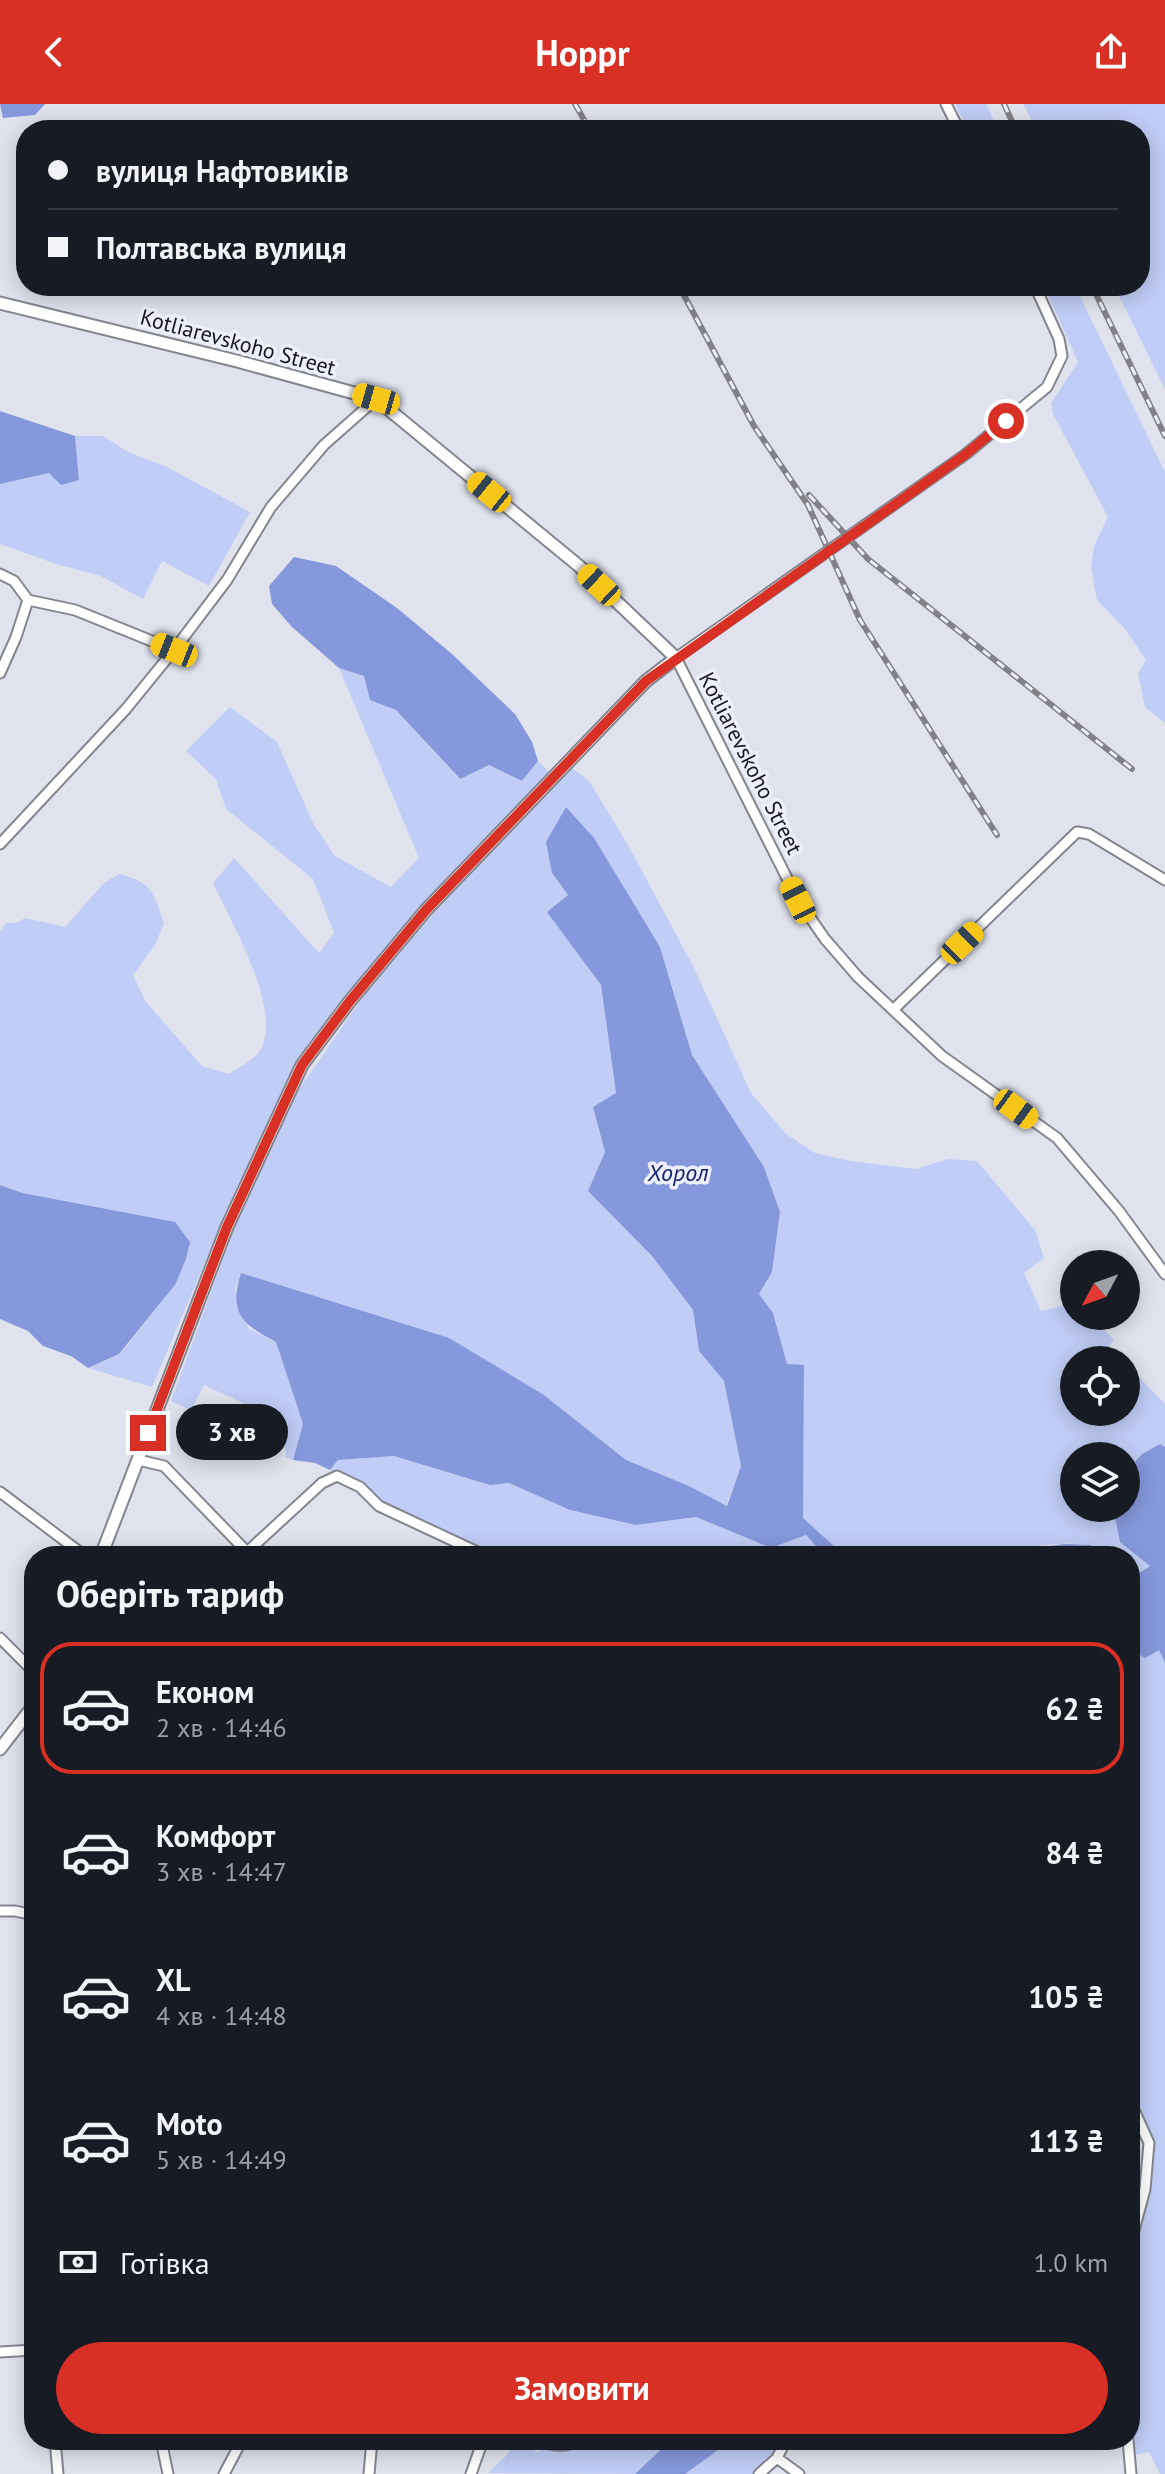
<!DOCTYPE html>
<html lang="uk">
<head>
<meta charset="utf-8">
<style>
  :root { --surface:#171b24; --page:#20242c; --text:#f1f3f6; --muted:#9ea1a6; --line:#363941; --accent:#d93025 }
  body { margin:0; font-family:"PT Sans",sans-serif; background:var(--page); color:var(--text); height:100vh; display:flex; flex-direction:column; font-size:30px; white-space:nowrap }
  * { box-sizing:border-box; margin:0 }
  p { font-size:26px; color:var(--muted) }
  .icon { flex:none; width:44px; height:44px; fill:none; stroke:currentColor; stroke-width:2; stroke-linecap:round; stroke-linejoin:round }
  .map { position:relative; flex:1; overflow:hidden }
  .side { position:absolute; left:24px; top:1442px; width:1116px; height:904px; display:flex; flex-direction:column; background:var(--surface); border-radius:32px; box-shadow:0 4px 20px #0003 }
  .side>* { flex:none }
  .banner { position:absolute; left:16px; top:16px; width:1134px; height:176px; border-radius:32px; box-shadow:0 4px 20px #0003; display:grid; align-content:center; height:176px; padding:0 32px; background:var(--surface) }
  .needle { width:52px; rotate:229deg }
  .tools { position:absolute; left:1060px; top:1146px; display:grid; gap:16px }
  .tools a { display:grid; place-items:center; width:80px; height:80px; border-radius:50%; background:var(--surface); box-shadow:0 4px 20px #0003; font-size:40px }
  .end { position:absolute; width:36px; height:36px; margin:-18px; border:10px solid #d93025; background:#fff; box-shadow:0 0 0 4px #fff }
  .from { border-radius:50% }
  .bubble { position:absolute; height:56px; border-radius:28px; background:var(--surface); box-shadow:0 4px 20px #0003; font-size:26px; font-weight:800; line-height:56px; text-align:center }
  .car { position:absolute; width:24px; height:48px; margin:-24px -12px; border-radius:10px; box-shadow:0 0 6px 2px #0007; background:linear-gradient(#f5c518 24%,#345 0 40%,#f5c518 0 76%,#345 0 86%,#f5c518 0) }
  .banner b { display:flex; align-items:center; gap:28px; height:76px; font-size:30px }
  .banner b+b { border-top:2px solid var(--line) }
  .banner i { width:20px; height:20px; background:var(--text) }
  ul { padding:0; list-style:none }
  li { display:flex; align-items:center; gap:24px; height:132px; margin:0 16px 12px; padding:0 16px; border:4px solid transparent; border-radius:32px }
  li div { flex:1 }
  li b { display:block; font-size:30px }
  li em { font-style:normal; font-weight:800 }
  li.selected { border-color:var(--accent) }
  li>.icon { width:72px; height:72px; stroke-width:1.5 }
  h2 { padding:0 32px; font-size:36px; line-height:96px }
  .pay { display:flex; align-items:center; gap:20px; height:88px; padding:0 32px; font-size:30px }
  .pay p { margin-inline-start:auto }
  .cta { display:flex; gap:16px; margin-top:auto; padding:16px 32px }
  .cta a { flex:1; height:92px; border-radius:48px; background:var(--accent); color:#fff; font-size:32px; font-weight:800; line-height:92px; text-align:center }
  header { display:flex; justify-content:space-between; align-items:center; height:104px; padding:0 32px; background:var(--accent); color:#fff; font-size:36px; font-weight:800 }
  .map>svg:first-child { display:block }
  .green { fill:#c0cdf6 }
  .water { fill:#8598db }
  .lines { fill:none; stroke-linecap:round; stroke-linejoin:round }
  .minor-casing { stroke:#83868f; stroke-width:13 }
  .tertiary-casing { stroke:#83868f; stroke-width:15 }
  .minor { stroke:#fff; stroke-width:9 }
  .tertiary { stroke:#fff; stroke-width:11 }
  .rail-casing { stroke:#808288; stroke-width:6 }
  .rail { stroke:#edf0fa; stroke-width:3; stroke-dasharray:9; stroke-linecap:butt }
  .route { stroke:#d93025; stroke-width:10 }
  .labels { text-anchor:middle; stroke-width:7; stroke-linejoin:round; paint-order:stroke }
  .street-label { font-size:22px; fill:#16171a; stroke:#edf0fa }
  .water-label { font-size:24px; font-style:italic; fill:#1a2370; stroke:#edf0fa }
</style>
</head>
<body>
<header><svg class="icon" aria-label="back" viewBox="0 0 24 24"><path d="M15 5l-7 7 7 7"/></svg>Hoppr<svg class="icon" aria-label="share" viewBox="0 0 24 24"><path d="M12 15V3M7 8l5-5 5 5M5 13v7h14v-7"/></svg></header>
<div class="map">
<svg width="1165" height="2370" viewBox="0 0 1165 2370">
  <rect width="100%" height="100%" fill="#e0e3ed"/>
  <path class="green" d="M955,0H986L998,26H968Z
    M1023,0H1165V285L1114,182H1140V26H1037Z
    M1044,182H1075L1165,368V619L1145,603L1138,569L1146,556L1124,524L1097,496L1091,464L1094,442L1108,413L1053,310L1051,299L1078,258Z
    M75,332H103L128,348L165,362L250,408L209,482L162,457L143,495L101,472L56,460L0,440V380L50,369L79,375Z
    M339,564L364,572L370,595L396,606L459,675L489,661L522,677L538,657L549,668L416,808L297,955L223,1116L152,1283L88,1264L120,1250L175,1181L22,1089L0,1081V828L6,819H16L25,814L65,823L104,779L119,770C153,778 153,789 164,819L155,841L133,871L146,898L202,962L229,970C238,964 253,956 259,948C285,909 231,818 213,779L234,754L319,849L334,829L313,775L226,705L216,675L186,647L230,603L277,638L314,721L335,752L391,783L419,754Z
    M571,663L589,677L628,741L693,862L751,989L786,1030L815,1049L850,1057L916,1065L948,1055L977,1057L1035,1126L1044,1154L1024,1169L1041,1207L1074,1199V1212H1092L1114,1236L1105,1248L1111,1256H1074V1308H1126V1275L1138,1272L1165,1300V1343L1160,1340L1142,1350L1128,1365L1129,1397L1126,1401V1352H1074V1404H1123L1115,1414L1150,1462L1130,1475V1452C1107,1452 1105,1444 1087,1441C1068,1437 1021,1441 1005,1452H845L803,1414L804,1262L787,1261L773,1209L759,1190L772,1168L780,1108L764,1063L692,951L660,843L630,796L552,769L568,791L548,808L601,881L616,990L593,1003L605,1048L588,1087L652,1152L693,1206L699,1247L724,1277L741,1362L726,1402L689,1382L626,1356L544,1291L307,1192L241,1169L235,1185L249,1225L276,1238L303,1320L293,1356L286,1353L281,1317L204,1281L191,1306L171,1297L241,1106L293,994L386,860Z
    M394,1352L490,1381L509,1379L570,1406L636,1421L696,1413L771,1444L806,1431L825,1452H486L379,1402L330,1366L338,1356Z
    M1130,1545L1145,1554L1159,1545L1165,1559V2370H1160L1149,2348L1129,2352L1130,2165L1149,2039L1130,1997Z
    M516,2336L538,2349L544,2340L539,2336H671L635,2370L488,2369L507,2351Z
    M732,2336H784L775,2353L758,2370H685Z"/>
  <path class="water" d="M0,0H45L35,11L3,14Z
    M0,307L75,332L79,376L61,381L49,369L0,380Z
    M294,453L336,462L397,504L452,550L515,610L532,638L538,657L522,677L489,661L460,675L396,606L370,596L364,572L339,564L292,523L272,500L269,482Z
    M566,703L594,734L660,843L692,951L764,1063L780,1108L772,1168L759,1190L773,1209L787,1260L804,1261L803,1414L845,1452H825L806,1431L771,1444L696,1413L636,1421L570,1406L509,1379L490,1381L394,1352L338,1356L330,1366L315,1359L293,1356L303,1320L276,1238C243,1221 228,1209 241,1169L449,1234L544,1291L626,1356L689,1382L727,1402L741,1362L724,1277L699,1247L693,1206L652,1152L588,1087L605,1048L593,1003L616,989L601,881L547,808L568,791L552,769L546,738Z
    M0,1081L22,1089L175,1118L190,1138L186,1155L175,1181L119,1250L88,1264L71,1252L43,1242L28,1227L0,1215Z
    M1160,1340L1165,1343V1559L1159,1546L1145,1554L1130,1545V1475L1150,1462L1120,1438L1115,1413C1131,1395 1129,1391 1128,1365L1142,1350Z
    M1065,1440L1090,1441L1112,1452H1005L1013,1447Z
    M671,2336H732L685,2370H635Z"/>
  <g class="lines">
    <defs>
      <path id="minor" d="M946,0L959,26
        M1035,182L1059,235L1062,252L1047,283L966,350L676,554L798,796L825,835L858,873L942,952L1057,1034L1119,1107L1165,1170
        M0,470L14,477L28,496L75,506L174,546
        M0,569L16,533L28,496
        M0,740L126,605L174,546L227,476L271,403L324,341L376,295
        M893,906L1077,728L1089,730L1165,776
        M138,1356L164,1362L251,1452
        M0,1388L85,1452
        M247,1448L322,1379L337,1372L360,1383L379,1402L486,1452
        M0,1534L34,1568
        M0,1807H15L34,1811
        M1130,1997L1149,2039L1145,2085L1133,2130L1130,2165
        M0,2248L34,2246
        M55,2336L58,2370
        M161,2336L168,2370
        M539,2336C551,2343 568,2343 579,2336
        M1128,2336L1131,2370
        M777,2354L799,2370
        M224,2370L242,2336
        M369,2370L372,2336
        M471,2370L483,2336
        M759,2370L777,2354L786,2336"/>
      <path id="tertiary" d="M0,199L237,257L376,295L579,462L676,554L646,577L426,806L350,897L302,961L227,1123L101,1452
        M0,1645L34,1601"/>
    </defs>
    <use href="#minor" class="minor-casing"/>
    <use href="#tertiary" class="tertiary-casing"/>
    <use href="#minor" class="minor"/>
    <use href="#tertiary" class="tertiary"/>
    <defs>
      <path id="rail" d="M575,0L590,26
        M1004,0L1016,26
        M679,182L754,322L808,401L860,516L997,731
        M1092,182L1165,332
        M809,391L868,455L1132,665"/>
    </defs>
    <use href="#rail" class="rail-casing"/>
    <use href="#rail" class="rail"/>
  </g>
  <g class="lines">
    <path class="route" d="M148,1329L227,1123L302,961L350,897L426,806L646,577L966,350L1006,317"/>
  </g>
  <g class="labels">
    <g class="street-label">
      <text transform="translate(238 238) rotate(15)" y="8">Kotliarevskoho Street</text>
      <text transform="translate(751 659) rotate(63)" y="8">Kotliarevskoho Street</text>
    </g>
    <g class="water-label">
      <text x="678" y="1077">Хорол</text>
    </g>
  </g>
</svg>
<div class="tools">
<a><svg class="needle" viewBox="-14 -14 28 28"><path d="M0-13l5 13h-10z" fill="#e53935"/><path d="M0 13l5-13h-10z" fill="#9ea1a6"/></svg></a>
<a><svg class="icon" aria-label="locate" viewBox="0 0 24 24"><circle cx="12" cy="12" r="6"/><path d="M12 2v4M12 18v4M2 12h4M18 12h4"/></svg></a>
<a><svg class="icon" aria-label="layers" viewBox="0 0 24 24"><path d="M12 4l9 5-9 5-9-5zM3 14l9 5 9-5"/></svg></a>
</div>
<i class="end from" style="left:1006px;top:317px"></i>
<i class="end" style="left:148px;top:1329px"></i>
<div class="bubble" style="left:176px;top:1300px;width:112px">3 хв</div>
<i class="car" style="left:376px;top:295px;rotate:286deg"></i>
<i class="car" style="left:489px;top:388px;rotate:309deg"></i>
<i class="car" style="left:599px;top:481px;rotate:313deg"></i>
<i class="car" style="left:174px;top:546px;rotate:292deg"></i>
<i class="car" style="left:798px;top:796px;rotate:334deg"></i>
<i class="car" style="left:962px;top:839px;rotate:46deg"></i>
<i class="car" style="left:1016px;top:1005px;rotate:126deg"></i>
<div class="banner">
<b><i class="from"></i>вулиця Нафтовиків</b>
<b><i></i>Полтавська вулиця</b>
</div>
<section class="side">
<h2>Оберіть тариф</h2>
<ul>
<li class="selected"><svg class="icon" aria-label="car" viewBox="0 0 24 24"><path d="M5 17H2v-5l4-1 3-4h7l3 4 3 1v5h-3M9 17h6M6 11h13"/><circle cx="7" cy="17" r="2"/><circle cx="17" cy="17" r="2"/></svg><div><b>Економ</b><p>2 хв · 14:46</p></div><em>62 ₴</em></li>
<li><svg class="icon" aria-label="car" viewBox="0 0 24 24"><path d="M5 17H2v-5l4-1 3-4h7l3 4 3 1v5h-3M9 17h6M6 11h13"/><circle cx="7" cy="17" r="2"/><circle cx="17" cy="17" r="2"/></svg><div><b>Комфорт</b><p>3 хв · 14:47</p></div><em>84 ₴</em></li>
<li><svg class="icon" aria-label="car" viewBox="0 0 24 24"><path d="M5 17H2v-5l4-1 3-4h7l3 4 3 1v5h-3M9 17h6M6 11h13"/><circle cx="7" cy="17" r="2"/><circle cx="17" cy="17" r="2"/></svg><div><b>XL</b><p>4 хв · 14:48</p></div><em>105 ₴</em></li>
<li><svg class="icon" aria-label="car" viewBox="0 0 24 24"><path d="M5 17H2v-5l4-1 3-4h7l3 4 3 1v5h-3M9 17h6M6 11h13"/><circle cx="7" cy="17" r="2"/><circle cx="17" cy="17" r="2"/></svg><div><b>Moto</b><p>5 хв · 14:49</p></div><em>113 ₴</em></li>
</ul>
<div class="pay"><svg class="icon" aria-label="cash" viewBox="0 0 24 24"><path d="M3 7h18v10H3z"/><circle cx="12" cy="12" r="2"/></svg>Готівка<p>1.0 km</p></div>
<div class="cta"><a>Замовити</a></div>
</section>
</div>
</body>
</html>
